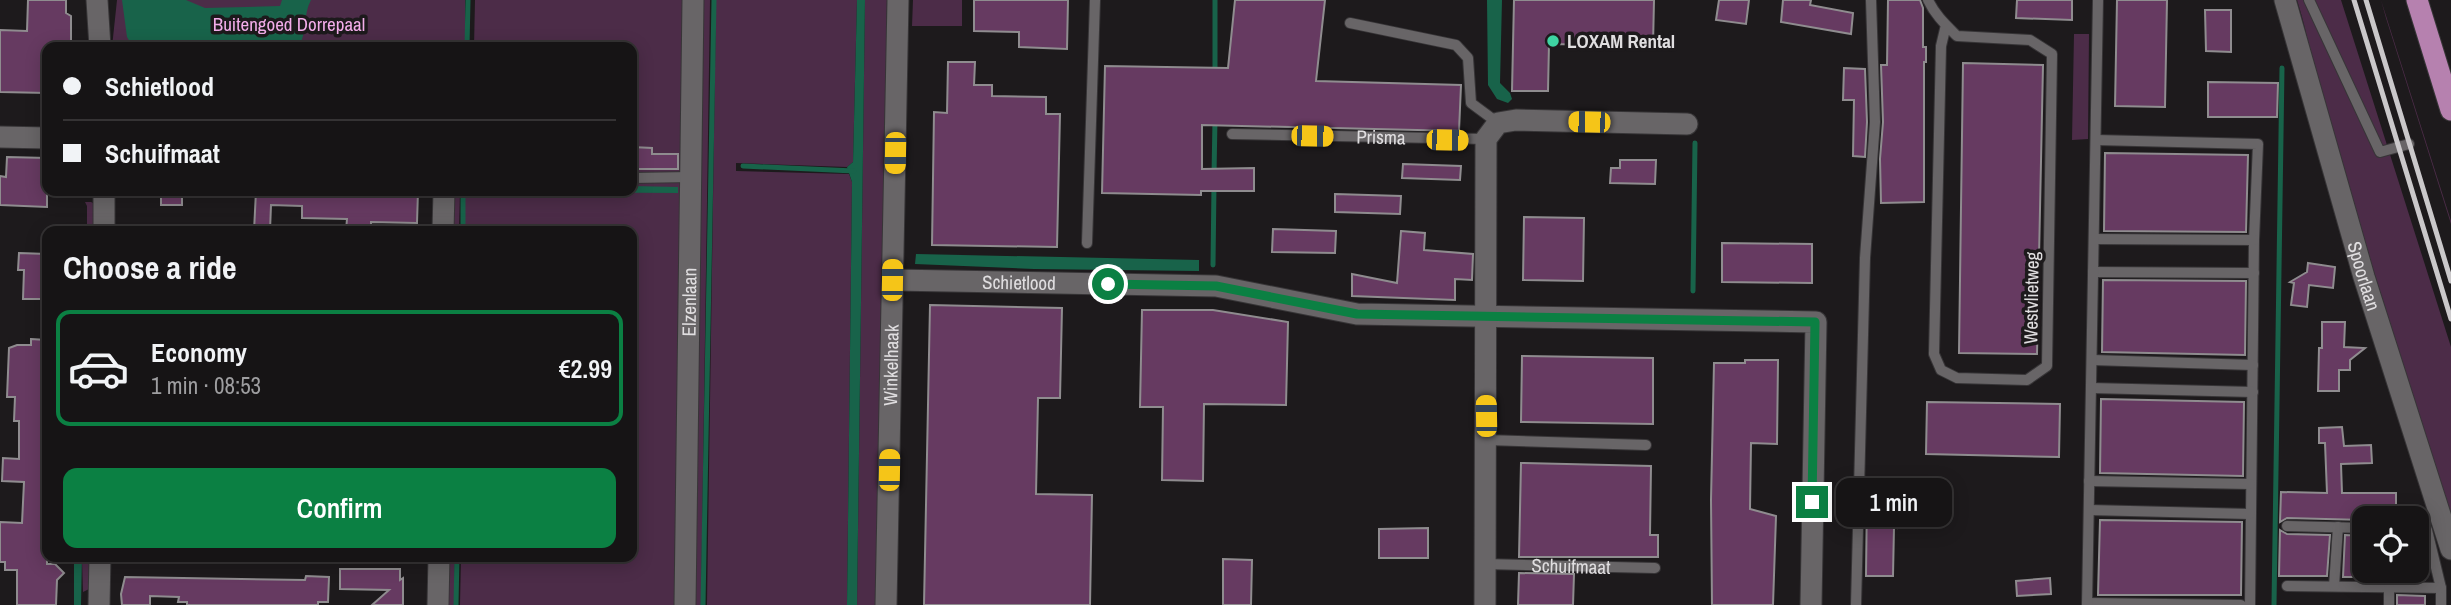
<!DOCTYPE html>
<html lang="en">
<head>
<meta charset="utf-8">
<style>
  :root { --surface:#161415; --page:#1f1d1e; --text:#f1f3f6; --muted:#9e9ea0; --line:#353334; --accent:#0b8043 }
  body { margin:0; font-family:"Archivo Narrow",sans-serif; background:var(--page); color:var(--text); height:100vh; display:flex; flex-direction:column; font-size:26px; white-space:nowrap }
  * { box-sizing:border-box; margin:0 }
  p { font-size:23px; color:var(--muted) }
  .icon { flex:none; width:38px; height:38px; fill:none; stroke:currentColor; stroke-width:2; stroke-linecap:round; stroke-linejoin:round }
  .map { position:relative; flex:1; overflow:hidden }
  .drawer { position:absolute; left:42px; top:226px; width:595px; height:336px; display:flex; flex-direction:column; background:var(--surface); border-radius:14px; box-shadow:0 4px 18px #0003,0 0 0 2px var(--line) }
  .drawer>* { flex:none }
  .top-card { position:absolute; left:42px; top:42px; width:595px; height:154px; border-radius:14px; box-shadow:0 4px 18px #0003,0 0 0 2px var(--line); display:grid; align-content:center; height:154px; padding:0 21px; background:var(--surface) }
  .tools { position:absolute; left:2352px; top:506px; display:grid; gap:14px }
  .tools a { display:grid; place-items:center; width:77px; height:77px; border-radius:14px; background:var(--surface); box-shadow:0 4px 18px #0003,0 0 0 2px var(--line); font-size:35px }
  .end { position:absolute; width:32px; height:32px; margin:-16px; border:9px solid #0b8043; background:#fff; box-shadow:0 0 0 4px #fff }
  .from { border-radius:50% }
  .bubble { position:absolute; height:49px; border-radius:14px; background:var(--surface); box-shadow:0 4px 18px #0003,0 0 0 2px var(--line); font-size:23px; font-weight:600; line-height:49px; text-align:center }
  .car { position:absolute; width:21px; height:42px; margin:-21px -10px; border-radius:9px; box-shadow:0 0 5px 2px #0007; background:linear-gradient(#f5c518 24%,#345 0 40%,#f5c518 0 76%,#345 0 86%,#f5c518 0) }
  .top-card b { display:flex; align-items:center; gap:24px; height:66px; font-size:26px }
  .top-card b+b { border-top:2px solid var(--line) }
  .top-card i { width:18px; height:18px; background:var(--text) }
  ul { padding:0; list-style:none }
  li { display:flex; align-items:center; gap:21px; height:116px; margin:0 14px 10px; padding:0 7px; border:4px solid transparent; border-radius:14px }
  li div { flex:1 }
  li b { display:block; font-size:26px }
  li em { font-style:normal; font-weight:600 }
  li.current { border-color:var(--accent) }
  li>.icon { width:63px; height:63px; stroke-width:1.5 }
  h2 { padding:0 21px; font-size:32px; line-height:84px }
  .primary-button { display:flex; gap:14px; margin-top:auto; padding:14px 21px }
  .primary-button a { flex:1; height:80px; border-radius:14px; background:var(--accent); color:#fff; font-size:28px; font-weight:600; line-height:80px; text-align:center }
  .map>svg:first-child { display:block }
  .green { fill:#4c2c48 }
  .water { fill:#18634a }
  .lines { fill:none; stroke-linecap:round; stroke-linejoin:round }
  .stream { stroke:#18634a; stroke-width:5 }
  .building { fill:#663a61; stroke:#8f8c8f; stroke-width:2 }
  .service-casing { stroke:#373537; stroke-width:12 }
  .minor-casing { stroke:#373537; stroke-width:23 }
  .motorway-casing { stroke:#373537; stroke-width:23 }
  .service { stroke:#686567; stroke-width:10 }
  .minor { stroke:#686567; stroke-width:21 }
  .motorway { stroke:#b681af; stroke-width:21 }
  .rail { stroke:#cac8ca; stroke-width:5 }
  .route { stroke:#0b8043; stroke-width:9 }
  .poi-dot { fill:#3ed4a2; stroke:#1d1a1c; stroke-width:2.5 }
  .labels { text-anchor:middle; stroke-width:7; stroke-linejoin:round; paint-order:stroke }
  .park-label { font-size:19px; fill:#f3adea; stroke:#1d1a1c }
  .poi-label { font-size:19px; font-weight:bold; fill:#e0dee0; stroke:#1d1a1c; text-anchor:start }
  .street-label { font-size:19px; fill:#e0dee0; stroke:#1d1a1c }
</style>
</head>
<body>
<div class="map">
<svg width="2451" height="605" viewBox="0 0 2451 605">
  <rect width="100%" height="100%" fill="#1d1a1c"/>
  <path class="green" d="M117,0H465V47H112Z
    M475,0H683L674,605H460L461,557L632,556V231H465V191H632V47H474Z
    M701,0H710L701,605H693Z
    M716,0H857L853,162L847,167L736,163V171L849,174L852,182L847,605H707Z
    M865,0H887L877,605H857Z
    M913,0H962V26H912Z
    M2297,0H2341L2451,347V515C2408,381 2366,248 2325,113C2314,76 2309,37 2297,0Z
    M2381,0L2451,221V224L2386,18Z
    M2074,34H2089L2088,139L2072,140Z
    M452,191H460L459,231H451Z
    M85,202H91L97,205L96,231H87V206Z
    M446,557H455L454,605H446Z
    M82,561L91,563V588L83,592Z"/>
  <path class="water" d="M122,0H186L205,8L280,6L282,0H311C303,14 307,32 299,47H133L127,37Z
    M857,0H865L857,605H847L852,182L847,167L853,162Z
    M1487,0H1502L1500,83L1510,93L1512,99L1508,103L1497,99L1488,85Z
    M632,186L678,187V193L490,192L632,191Z
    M916,254L1199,260V271L1034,269L915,264Z
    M74,557H82L81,605H74Z"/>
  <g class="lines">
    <path class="stream" d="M1215,0V74
      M467,47L468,0
      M743,166L854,171
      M1214,175L1215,119
      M463,231V191
      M1213,265L1214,185
      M1693,291L1695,143
      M456,605L457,556
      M703,605L714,0
      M2274,605L2282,68"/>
  </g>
  <path class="building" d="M28,0H66V13L71,16V47H47V93L0,92V30L27,31Z
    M974,0H1068L1067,49L1019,47V32L974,31Z
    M1235,0H1325L1316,81L1461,85L1459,131L1202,125V169L1254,168V191H1201V195L1102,193L1105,66L1228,68Z
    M1514,0H1654L1653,46L1549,44L1548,91H1512Z
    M1719,0H1749L1746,24L1716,20Z
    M1783,0H1811L1810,5L1853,13L1851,34L1781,22Z
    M1888,0H1920L1923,8V47H1926V62H1924V202L1881,203L1880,159L1883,122L1881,65H1887Z
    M2017,0H2072V20L2016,18Z
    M2117,0H2167L2165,107L2115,106Z
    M2205,10H2231V52L2206,51Z
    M948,62H975L974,85H992V96L1046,97V114H1060L1057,247L932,245L934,112L947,113Z
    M1963,63L2043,65L2037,354L1959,353Z
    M1844,68L1865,69L1867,122L1865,157L1853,156L1854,100H1843Z
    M2208,82L2278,83L2277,117H2208Z
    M632,147L652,148V154H678V169H632Z
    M2105,153L2248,155L2246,232L2104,231Z
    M7,157L47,158V207L0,205V176L6,177Z
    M1620,160H1656L1655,184L1610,183L1611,168H1620Z
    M1403,164L1461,166L1460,180L1402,178Z
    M161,191H182V205H161Z
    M256,191H418L417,223L371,222V230H346L347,219L302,218V206L271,205L270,231H254Z
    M1335,194L1401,196L1400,214L1335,212Z
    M1524,217L1584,218L1583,281L1523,280Z
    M1273,229L1336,231L1335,253L1272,252Z
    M1401,231L1425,233L1424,250L1473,254L1472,280L1455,279V300L1352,296V274L1397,283Z
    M1722,243L1812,244V283L1722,282Z
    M19,253L47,254V299H23L24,270H18Z
    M2308,263L2335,267L2333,288L2309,285L2307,307L2291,305L2294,283L2290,282L2307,272Z
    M2103,280L2246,281L2245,355L2102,352Z
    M930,305L1062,308L1060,398H1038L1036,494L1092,495L1090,605H924Z
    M1142,310H1213L1288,322L1286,405L1204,404L1203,481L1162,480L1163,407H1140Z
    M2322,322H2345L2344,347L2365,348L2350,360V370H2339V391H2318L2319,348H2322Z
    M31,339L46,340L43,396H47V502L45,530H47V564H55L64,573L57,580L56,605H17V570H5V562H0V522L22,523L24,482L2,481L3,458L19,459V421H14L15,397H7L9,348L17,345H31Z
    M1522,356L1653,358V424L1521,422Z
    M1745,360H1778L1777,444L1751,443L1750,509L1776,516L1773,605H1712L1711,500L1714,363H1745Z
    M2101,399L2244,402L2243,476L2100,473Z
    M1927,402L2060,404L2059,457L1926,454Z
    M2342,427L2344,446L2371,445L2372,463L2341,464L2342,493H2396V518H2364V520L2287,518L2280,522L2281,492L2327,493L2325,443H2319V428Z
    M1521,463L1651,466L1650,535H1658V557H1519Z
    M1876,493H1898L1897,528L1894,527L1893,576H1866L1867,494Z
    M2100,520L2242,522L2241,595H2098Z
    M1428,528V558H1379V529Z
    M2280,530L2287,534L2330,535L2327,576H2279Z
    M2345,535L2364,536V577H2343Z
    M1223,559L1252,560L1251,605H1223Z
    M340,569H400V580L403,578V605H372L389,590L340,589Z
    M2397,570H2425V580H2397Z
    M1519,573L1574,574L1573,605H1518Z
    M306,576L329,577L328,602H318V605H187V602H178L179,597L150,596V605H122L121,594L125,577L305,580Z
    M2050,578L2051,594L2017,596L2016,581Z
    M2397,595L2425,596V605H2397Z"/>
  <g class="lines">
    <defs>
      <g id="service">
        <path d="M1928,0C1935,15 1946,25 1957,36L2030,40L2052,54L2047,366L2027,380L1957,378L1941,370L1934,354L1941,46L1946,25"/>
        <path d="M2309,0L2380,152L2409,144"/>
        <path d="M1350,23L1456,45L1468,58L1471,103L1498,123"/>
        <path id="s1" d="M1232,134L1486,139"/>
        <path d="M2096,140L2258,144L2254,240L2250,605"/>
        <path d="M632,178L691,177"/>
        <path d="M2094,239L2254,240"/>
        <path d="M1087,243L1095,0"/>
        <path d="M2093,272L2254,273"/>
        <path d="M2092,360L2253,365"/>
        <path d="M2091,388L2253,392"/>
        <path d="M1487,440L1646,445"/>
        <path d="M2089,481L2250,484"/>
        <path d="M2089,510L2250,514"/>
        <path d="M2287,526L2364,528"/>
        <path d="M2417,530H2427L2441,588V605"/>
        <path id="s2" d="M1485,564L1655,568"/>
        <path d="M2287,586L2441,588"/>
        <path d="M2334,586L2338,527"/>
        <path d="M2087,603L2241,605"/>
        <path d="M1856,605L1865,258L1875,122L1871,0"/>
        <path d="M2087,605L2098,0"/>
        <path d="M2389,605V587"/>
      </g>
      <g id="minor">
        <path d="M97,0L100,47"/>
        <path id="s3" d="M2285,0L2364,277L2451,549"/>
        <path d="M0,137L47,138"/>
        <path d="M104,231V191"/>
        <path d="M443,231L444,191"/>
        <path id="s4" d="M893,280L1216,286L1357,314L1816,322L1811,605"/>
        <path d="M99,605L100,556"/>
        <path d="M438,605L439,556"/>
        <path id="s5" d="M685,605L693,0"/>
        <path id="s6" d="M886,605L898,0"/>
        <path d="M1485,605L1486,139L1498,123L1516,120L1687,124"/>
      </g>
      <path id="motorway" d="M2417,0L2451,110"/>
    </defs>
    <use href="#service" class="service-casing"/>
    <use href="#minor" class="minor-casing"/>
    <use href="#motorway" class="motorway-casing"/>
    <use href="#service" class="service"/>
    <use href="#minor" class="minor"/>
    <use href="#motorway" class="motorway"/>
    <path class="rail" d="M2354,0L2451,319
      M2366,0L2451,281"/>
  </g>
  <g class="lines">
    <path class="route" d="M1108,284L1216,286L1357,314L1815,322L1812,502"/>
  </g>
  <circle class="poi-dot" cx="1553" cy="41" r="7"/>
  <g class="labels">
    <g class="park-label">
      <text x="289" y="31">Buitengoed Dorrepaal</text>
    </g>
    <g class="poi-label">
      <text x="1567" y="48">LOXAM Rental</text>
    </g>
    <g class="street-label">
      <text dy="7" stroke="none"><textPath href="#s1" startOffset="149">Prisma</textPath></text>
      <text dy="7" stroke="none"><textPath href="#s3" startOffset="287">Spoorlaan</textPath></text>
      <text dy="7" stroke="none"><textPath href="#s4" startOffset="126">Schietlood</textPath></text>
      <text transform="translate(2031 298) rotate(-89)" y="7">Westvlietweg</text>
      <text dy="7" stroke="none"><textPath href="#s5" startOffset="303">Elzenlaan</textPath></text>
      <text dy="7" stroke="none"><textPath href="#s6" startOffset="240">Winkelhaak</textPath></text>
      <text dy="7" stroke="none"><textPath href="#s2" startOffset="86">Schuifmaat</textPath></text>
    </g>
  </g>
</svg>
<div class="tools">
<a><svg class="icon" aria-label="locate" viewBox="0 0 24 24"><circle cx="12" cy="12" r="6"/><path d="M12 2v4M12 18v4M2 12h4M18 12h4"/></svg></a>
</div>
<i class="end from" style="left:1108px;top:284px"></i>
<i class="end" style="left:1812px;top:502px"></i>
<div class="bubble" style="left:1836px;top:478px;width:116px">1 min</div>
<i class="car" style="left:1589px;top:122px;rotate:271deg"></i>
<i class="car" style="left:1312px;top:136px;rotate:91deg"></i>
<i class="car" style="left:1447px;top:140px;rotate:91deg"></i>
<i class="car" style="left:895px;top:153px;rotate:181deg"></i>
<i class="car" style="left:892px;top:280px;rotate:1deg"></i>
<i class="car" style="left:1486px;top:416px;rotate:359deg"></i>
<i class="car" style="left:889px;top:470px;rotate:1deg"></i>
<div class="top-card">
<b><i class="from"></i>Schietlood</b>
<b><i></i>Schuifmaat</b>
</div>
<section class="drawer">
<h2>Choose a ride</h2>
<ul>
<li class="current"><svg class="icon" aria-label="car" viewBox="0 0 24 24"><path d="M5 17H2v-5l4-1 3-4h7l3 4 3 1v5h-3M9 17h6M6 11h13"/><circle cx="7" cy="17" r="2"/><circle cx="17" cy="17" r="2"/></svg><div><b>Economy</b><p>1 min · 08:53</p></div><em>€2.99</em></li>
</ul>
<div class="primary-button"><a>Confirm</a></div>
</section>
</div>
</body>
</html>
